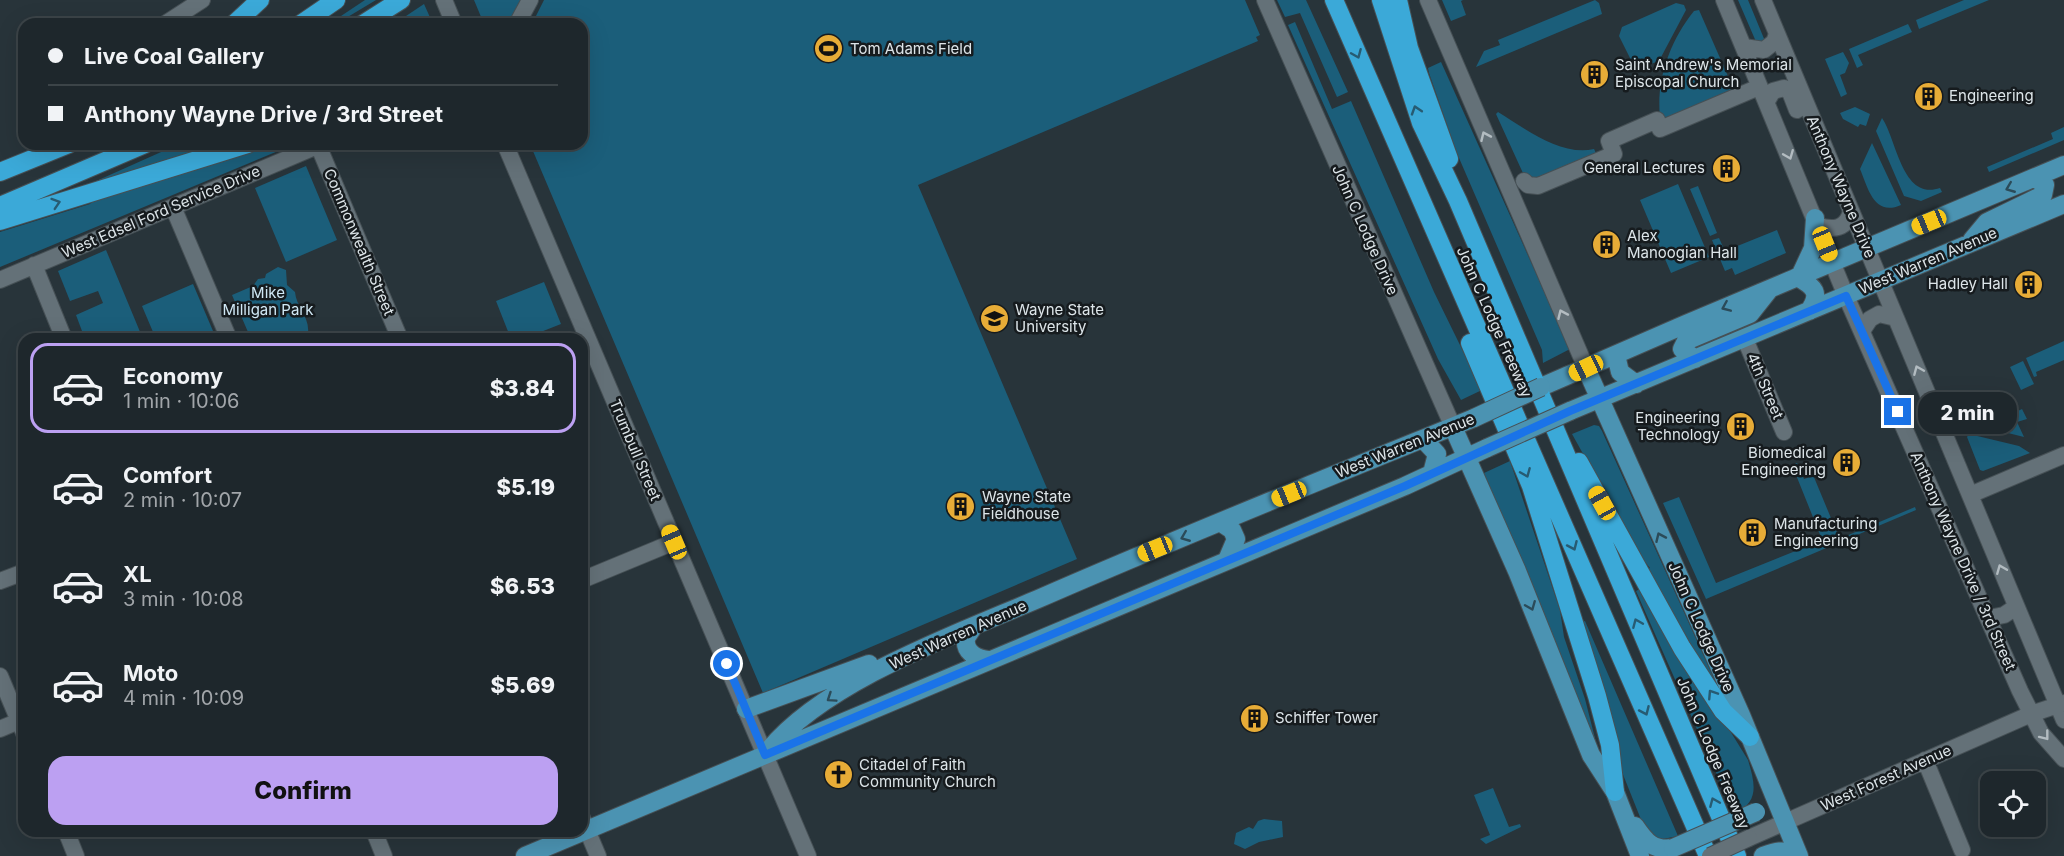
<!DOCTYPE html>
<html lang="en">
<head>
<meta charset="utf-8">
<style>
  :root { --surface:#1e272c; --page:#2b3338; --text:#f1f3f6; --muted:#a1a5a9; --line:#3c4448; --accent:#bca0f2 }
  body { margin:0; font-family:Inter,sans-serif; background:var(--page); color:var(--text); height:100vh; display:flex; flex-direction:column; font-size:22px; white-space:nowrap }
  * { box-sizing:border-box; margin:0 }
  p { font-size:20px; color:var(--muted) }
  .icon { flex:none; width:33px; height:33px; fill:none; stroke:currentColor; stroke-width:2; stroke-linecap:round; stroke-linejoin:round }
  .map { position:relative; flex:1; overflow:hidden }
  .sheet { position:absolute; left:18px; top:333px; width:570px; height:504px; display:flex; flex-direction:column; background:var(--surface); border-radius:18px; box-shadow:0 6px 24px #0002,0 0 0 2px var(--line) }
  .sheet>* { flex:none }
  .banner { position:absolute; left:18px; top:18px; width:570px; height:132px; border-radius:18px; box-shadow:0 6px 24px #0002,0 0 0 2px var(--line); display:grid; align-content:center; height:132px; padding:0 30px; background:var(--surface) }
  .tools { position:absolute; left:1980px; top:771px; display:grid; gap:12px }
  .tools a { display:grid; place-items:center; width:66px; height:66px; border-radius:12px; background:var(--surface); box-shadow:0 6px 24px #0002,0 0 0 2px var(--line); font-size:30px }
  .end { position:absolute; width:27px; height:27px; margin:-14px; border:8px solid #1a73e8; background:#fff; box-shadow:0 0 0 3px #fff }
  .from { border-radius:50% }
  .bubble { position:absolute; height:42px; border-radius:18px; background:var(--surface); box-shadow:0 6px 24px #0002,0 0 0 2px var(--line); font-size:20px; font-weight:800; line-height:42px; text-align:center }
  .car { position:absolute; width:18px; height:36px; margin:-18px -9px; border-radius:8px; box-shadow:0 0 4px 2px #0007; background:linear-gradient(#f5c518 24%,#345 0 40%,#f5c518 0 76%,#345 0 86%,#f5c518 0) }
  .banner b { display:flex; align-items:center; gap:21px; height:57px; font-size:22px }
  .banner b+b { border-top:2px solid var(--line) }
  .banner i { width:15px; height:15px; background:var(--text) }
  ul { padding:10px 0 0; list-style:none }
  li { display:flex; align-items:center; gap:18px; height:90px; margin:0 12px 9px; padding:0 18px; border:3px solid transparent; border-radius:18px }
  li div { flex:1 }
  li b { display:block; font-size:22px }
  li em { font-style:normal; font-weight:800 }
  li.selected { border-color:var(--accent) }
  li>.icon { width:54px; height:54px; stroke-width:1.5 }
  .button { display:flex; gap:12px; margin-top:auto; padding:12px 30px }
  .button a { flex:1; height:69px; border-radius:18px; background:var(--accent); color:#111; font-size:24px; font-weight:800; line-height:69px; text-align:center }
  .map>svg:first-child { display:block }
  .green { fill:#1b5e7a }
  .lines { fill:none; stroke-linecap:round; stroke-linejoin:round }
  .minor-casing { stroke:#465055; stroke-width:18 }
  .major-casing { stroke:#465055; stroke-width:20 }
  .highway-casing { stroke:#465055; stroke-width:20 }
  .minor { stroke:#647178; stroke-width:16 }
  .major { stroke:#4b93b2; stroke-width:18 }
  .highway { stroke:#3ba9d8; stroke-width:18 }
  .minor-bridge-casing { stroke:#465055; stroke-width:18; stroke-linecap:butt }
  .major-bridge-casing { stroke:#465055; stroke-width:20; stroke-linecap:butt }
  .minor-bridge { stroke:#647178; stroke-width:16 }
  .major-bridge { stroke:#4b93b2; stroke-width:18 }
  .oneway { stroke:#275b72 }
  .oneway2 { stroke:#b3bcc1 }
  .oneway3 { stroke:#2b4b59 }
  .route { stroke:#1a73e8; stroke-width:8 }
  .labels { text-anchor:middle; stroke-width:5; stroke-linejoin:round; paint-order:stroke }
  .poi-label { font-size:15px; fill:#dde5e9; stroke:#161b1e; text-anchor:start }
  .street-label { font-size:15px; fill:#dde5e9; stroke:#161b1e }
  .park-label { font-size:15px; fill:#d0e8f5; stroke:#161b1e }
</style>
</head>
<body>
<div class="map">
<svg width="2064" height="856" viewBox="0 0 2064 856">
  <rect width="100%" height="100%" fill="#28343a"/>
  <path class="green" d="M365,0H376L336,24H329Z
    M474,0H521L510,24H484Z
    M544,0H1245L1260,35L1256,37L1258,41L918,185L1077,559L763,693L530,144H582V24H532Z
    M1277,0H1306L1348,92L1337,97L1300,13L1285,17Z
    M1442,0H1463L1461,1L1466,15L1451,21Z
    M1595,0L1599,3L1602,14L1476,67L1484,51L1500,45L1498,40Z
    M1738,0H1748L1765,41L1757,44Z
    M1964,0H1989L1919,29L1916,20Z
    M1676,3L1684,5L1686,10L1659,61L1645,66L1632,62L1619,36L1622,27Z
    M424,4L433,24H394Z
    M1699,10L1734,90L1668,122L1660,117C1656,79 1670,41 1694,11Z
    M1295,22L1332,109L1351,101L1434,292L1482,390L1461,400L1438,359L1288,25Z
    M1908,24L1912,32L1858,55L1863,65L1857,68L1849,49Z
    M1843,52L1849,63L1845,73L1840,75L1847,94L1841,97L1825,59Z
    M1441,62L1570,349L1543,363L1542,350L1456,151L1429,73L1428,68Z
    M1855,107L1870,114L1866,126L1860,124L1858,127L1843,119L1840,113Z
    M1498,112C1524,128 1562,157 1594,149L1599,159L1528,184L1496,114Z
    M1882,118C1897,140 1902,201 1940,188L1942,192L1921,201L1904,196L1876,131Z
    M2064,127V140L1989,172L1987,167L2053,139L2051,133Z
    M1872,143L1901,205C1874,217 1868,188 1860,169Z
    M179,144H226L92,185L94,182Z
    M277,144H295L0,267V232L90,204L94,199Z
    M306,166L337,240L286,262L255,188Z
    M1678,184L1709,257L1671,273L1640,200Z
    M1698,186L1717,233L1710,236L1690,189Z
    M1777,230L1786,253L1735,275L1732,268L1725,271L1712,240L1719,238L1725,251Z
    M106,250L143,339H85L76,315L103,303L98,291L70,301L58,271Z
    M278,267L286,270L287,285L295,292C296,307 310,317 308,333L297,339H251L232,295L253,286L258,279L265,278L266,274Z
    M544,282L561,324L523,339H511L496,301Z
    M193,284L213,331L193,339H156L142,306Z
    M2064,341V360L2036,372L2037,376L2034,377L2026,358Z
    M2023,361L2034,384L2021,390L2010,367Z
    M2022,409L2027,419L2017,422L2024,437L1984,427Z
    M1594,425L1599,426L1602,431L1721,694L1720,697L1646,570L1650,568L1640,556L1572,434Z
    M1969,434L2019,446L2030,453L1983,471L1980,470L1967,437Z
    M1510,461L1560,610L1564,637L1585,699L1599,754L1484,473Z
    M1797,463L1804,479L1810,477L1808,471L1811,470L1838,535L1823,542L1792,465Z
    M1679,497L1716,583L1818,542L1820,547L1915,507L1916,510L1706,599L1663,503Z
    M1642,588L1748,760C1755,783 1760,803 1734,813L1636,591Z
    M1585,621L1678,836L1658,840L1646,832L1622,772L1581,622Z
    M1493,788L1509,827L1520,824L1521,827L1486,844L1480,839L1490,835L1474,795Z
    M1264,819L1282,821L1283,837L1259,842L1245,849L1234,844L1236,833L1249,827L1253,829L1258,821Z"/>
  <g class="lines">
    <defs>
      <path id="minor" d="M444,0L454,24
        M1265,0L1453,427
        M1428,0L1586,368
        M1724,0L1846,296L2020,691L2041,733L2064,759
        M1763,0L2064,720
        M165,24L202,0
        M517,24L530,0
        M1744,47L1764,50L1774,42L1777,34
        M1767,101L1773,91L1784,88L1790,92L1797,110
        M505,144L808,856
        M318,145L400,339
        M1524,181L1528,185L1538,186L1614,154L1609,141L1657,120L1660,129L1752,90
        M173,207L229,339
        M1817,225C1833,231 1847,229 1851,211
        M34,265L64,339
        M0,280L322,144
        M1862,331L1870,319L1879,314L1896,318
        M1745,339L1784,432
        M1970,495L2064,455
        M582,580L674,542
        M0,581L24,572
        M1989,618L2004,615L2016,607
        M0,676L24,733
        M0,729L19,721
        M1925,760L1962,850
        M582,818L598,856
        M66,831L76,856
        M374,831L384,856
        M1749,838L2031,714L2064,703"/>
      <path id="major" d="M1972,240L1987,222L2043,195L2045,185L2035,178
        M1800,276L1813,248L1815,218
        M1797,277C1815,287 1821,293 1809,311
        M1616,355L1620,372L1636,384
        M1695,359L1682,349L1686,341L1750,314L1769,290
        M1586,368L1741,715L1799,856
        M1541,387L1686,324L2064,165
        M1570,411L2064,204
        M1453,427L1517,571L1591,755L1615,792L1640,856
        M1423,439L1437,454L1432,473
        M1220,522L1232,530L1236,539L1227,560
        M974,626L966,638C964,652 975,658 988,660
        M746,709L869,664
        M768,751C823,682 956,634 1038,599C1182,536 1329,477 1474,418
        M1635,826C1646,842 1653,851 1673,848
        M525,856L1405,486L1487,448
        M1763,856C1774,852 1785,848 1795,856"/>
      <path id="highway" d="M1334,0L1708,856
        M1381,0L1421,123L1458,201L1737,856
        M1398,0L1409,48L1449,159
        M234,24L260,0
        M301,24L336,0
        M363,24L401,0
        M0,172L69,144
        M0,206L145,144
        M0,221L248,144
        M1470,343L1531,486L1597,696L1610,745L1615,792
        M1579,462L1682,648L1723,711L1750,737"/>
    </defs>
    <use href="#minor" class="minor-casing"/>
    <use href="#major" class="major-casing"/>
    <use href="#highway" class="highway-casing"/>
    <use href="#minor" class="minor"/>
    <use href="#major" class="major"/>
    <use href="#highway" class="highway"/>
    <defs>
      <path id="minor-bridge" d="M1710,856L1749,838"/>
      <path id="major-bridge" d="M1474,418L1541,387
        M1487,448L1570,411
        M1673,848L1756,812"/>
    </defs>
    <use href="#minor-bridge" class="minor-bridge-casing"/>
    <use href="#major-bridge" class="major-bridge-casing"/>
    <use href="#minor-bridge" class="minor-bridge"/>
    <use href="#major-bridge" class="major-bridge"/>
  </g>
  <defs><path id="oneway-chevron" d="M-2-3.5L2.5 0L-2 3.5" fill="none" stroke-width="1.6" stroke-linecap="round" stroke-linejoin="round" transform="scale(1.5)"/></defs>
  <g class="oneway">
    <use href="#oneway-chevron" transform="translate(1357 54) rotate(67)"/>
    <use href="#oneway-chevron" transform="translate(1416 110) rotate(-108)"/>
    <use href="#oneway-chevron" transform="translate(56 203) rotate(-18)"/>
    <use href="#oneway-chevron" transform="translate(1526 473) rotate(67)"/>
    <use href="#oneway-chevron" transform="translate(1573 546) rotate(66)"/>
    <use href="#oneway-chevron" transform="translate(1637 623) rotate(-113)"/>
    <use href="#oneway-chevron" transform="translate(1712 694) rotate(-123)"/>
    <use href="#oneway-chevron" transform="translate(1645 711) rotate(66)"/>
    <use href="#oneway-chevron" transform="translate(1714 802) rotate(-113)"/>
  </g>
  <g class="oneway2">
    <use href="#oneway-chevron" transform="translate(1485 136) rotate(-114)"/>
    <use href="#oneway-chevron" transform="translate(1789 155) rotate(68)"/>
    <use href="#oneway-chevron" transform="translate(1562 314) rotate(-114)"/>
    <use href="#oneway-chevron" transform="translate(1918 370) rotate(-113)"/>
    <use href="#oneway-chevron" transform="translate(2001 569) rotate(-112)"/>
    <use href="#oneway-chevron" transform="translate(2045 736) rotate(52)"/>
  </g>
  <g class="oneway3">
    <use href="#oneway-chevron" transform="translate(2010 188) rotate(158)"/>
    <use href="#oneway-chevron" transform="translate(1726 307) rotate(157)"/>
    <use href="#oneway-chevron" transform="translate(1185 537) rotate(158)"/>
    <use href="#oneway-chevron" transform="translate(1660 537) rotate(-114)"/>
    <use href="#oneway-chevron" transform="translate(1531 606) rotate(68)"/>
    <use href="#oneway-chevron" transform="translate(831 698) rotate(146)"/>
  </g>
  <g class="lines">
    <path class="route" d="M727,664L765,755L1405,486L1570,411L1846,296L1898,412"/>
  </g>
  <defs>
    <symbol id="stadium-disc" viewBox="-11 -11 22 22"><circle r="9.5" fill="#e7ac37" stroke="#161b1e"/><path d="M0-5a6.5 5 0 1 0 0 10a6.5 5 0 1 0 0-10ZM-3.5-1.8h7v3.6h-7Z" fill="#111"/></symbol>
    <symbol id="building-disc" viewBox="-11 -11 22 22"><circle r="9.5" fill="#e7ac37" stroke="#161b1e"/><path d="M-4-6H4V6H1V3H-1V6H-4ZM-2.5-4.3h1.7v1.8h-1.7ZM.8-4.3h1.7v1.8H.8ZM-2.5-1h1.7V.8h-1.7ZM.8-1h1.7V.8H.8Z" fill="#111"/></symbol>
    <symbol id="university-disc" viewBox="-11 -11 22 22"><circle r="9.5" fill="#e7ac37" stroke="#161b1e"/><path d="M0-5L7-2L0 1L-7-2ZM-4 1L0 2.5L4 1V4Q0 6-4 4Z" fill="#111"/></symbol>
    <symbol id="church-disc" viewBox="-11 -11 22 22"><circle r="9.5" fill="#e7ac37" stroke="#161b1e"/><path d="M-1.2-6h2.4v3.5h3.3v2.4h-3.3V6h-2.4V-.1h-3.3v-2.4h3.3Z" fill="#111"/></symbol>
  </defs>
  <g fill-rule="evenodd">
    <use href="#stadium-disc" x="812" y="32" width="33" height="33"/>
    <use href="#building-disc" x="1578" y="58" width="33" height="33"/>
    <use href="#building-disc" x="1912" y="80" width="33" height="33"/>
    <use href="#building-disc" x="1710" y="152" width="33" height="33"/>
    <use href="#building-disc" x="1590" y="228" width="33" height="33"/>
    <use href="#building-disc" x="2012" y="268" width="33" height="33"/>
    <use href="#university-disc" x="978" y="302" width="33" height="33"/>
    <use href="#building-disc" x="1724" y="410" width="33" height="33"/>
    <use href="#building-disc" x="1830" y="446" width="33" height="33"/>
    <use href="#building-disc" x="944" y="490" width="33" height="33"/>
    <use href="#building-disc" x="1736" y="516" width="33" height="33"/>
    <use href="#building-disc" x="1238" y="702" width="33" height="33"/>
    <use href="#church-disc" x="822" y="758" width="33" height="33"/>
  </g>
  <g class="labels">
    <g class="poi-label">
      <text x="850" y="54">Tom Adams Field</text>
      <text x="1615" y="70">Saint Andrew's Memorial<tspan x="1615" dy="17">Episcopal Church</tspan></text>
      <text x="1949" y="101">Engineering</text>
      <text x="1705" y="173" text-anchor="end">General Lectures</text>
      <text x="1627" y="241">Alex<tspan x="1627" dy="17">Manoogian Hall</tspan></text>
      <text x="2008" y="289" text-anchor="end">Hadley Hall</text>
      <text x="1015" y="315">Wayne State<tspan x="1015" dy="17">University</tspan></text>
      <text x="1720" y="423" text-anchor="end">Engineering<tspan x="1720" dy="17">Technology</tspan></text>
      <text x="1826" y="458" text-anchor="end">Biomedical<tspan x="1826" dy="17">Engineering</tspan></text>
      <text x="982" y="502">Wayne State<tspan x="982" dy="17">Fieldhouse</tspan></text>
      <text x="1774" y="529">Manufacturing<tspan x="1774" dy="17">Engineering</tspan></text>
      <text x="1275" y="723">Schiffer Tower</text>
      <text x="859" y="770">Citadel of Faith<tspan x="859" dy="17">Community Church</tspan></text>
    </g>
    <g class="street-label">
      <text transform="translate(1841 187) rotate(67)" y="5">Anthony Wayne Drive</text>
      <text transform="translate(161 212) rotate(-23)" y="5">West Edsel Ford Service Drive</text>
      <text transform="translate(1365 230) rotate(66)" y="5">John C Lodge Drive</text>
      <text transform="translate(359 242) rotate(67)" y="5">Commonwealth Street</text>
      <text transform="translate(1928 261) rotate(-23)" y="5">West Warren Avenue</text>
      <text transform="translate(1494 322) rotate(66)" y="5">John C Lodge Freeway</text>
      <text transform="translate(1765 386) rotate(67)" y="5">4th Street</text>
      <text transform="translate(1405 446) rotate(-22)" y="5">West Warren Avenue</text>
      <text transform="translate(635 450) rotate(67)" y="5">Trumbull Street</text>
      <text transform="translate(1963 561) rotate(66)" y="5">Anthony Wayne Drive / 3rd Street</text>
      <text transform="translate(1701 627) rotate(66)" y="5">John C Lodge Drive</text>
      <text transform="translate(958 635) rotate(-24)" y="5">West Warren Avenue</text>
      <text transform="translate(1713 753) rotate(67)" y="5">John C Lodge Freeway</text>
      <text transform="translate(1886 778) rotate(-24)" y="5">West Forest Avenue</text>
    </g>
    <g class="park-label">
      <text x="268" y="298">Mike<tspan x="268" dy="17">Milligan Park</tspan></text>
    </g>
  </g>
</svg>
<div class="tools">
<a><svg class="icon" aria-label="locate" viewBox="0 0 24 24"><circle cx="12" cy="12" r="6"/><path d="M12 2v4M12 18v4M2 12h4M18 12h4"/></svg></a>
</div>
<i class="end from" style="left:727px;top:664px"></i>
<i class="end" style="left:1898px;top:412px"></i>
<div class="bubble" style="left:1918px;top:392px;width:99px">2 min</div>
<i class="car" style="left:1929px;top:222px;rotate:248deg"></i>
<i class="car" style="left:1825px;top:244px;rotate:158deg"></i>
<i class="car" style="left:1586px;top:368px;rotate:245deg"></i>
<i class="car" style="left:1289px;top:494px;rotate:248deg"></i>
<i class="car" style="left:1602px;top:503px;rotate:331deg"></i>
<i class="car" style="left:674px;top:542px;rotate:337deg"></i>
<i class="car" style="left:1155px;top:549px;rotate:248deg"></i>
<div class="banner">
<b><i class="from"></i>Live Coal Gallery</b>
<b><i></i>Anthony Wayne Drive / 3rd Street</b>
</div>
<section class="sheet">
<ul>
<li class="selected"><svg class="icon" aria-label="car" viewBox="0 0 24 24"><path d="M5 17H2v-5l4-1 3-4h7l3 4 3 1v5h-3M9 17h6M6 11h13"/><circle cx="7" cy="17" r="2"/><circle cx="17" cy="17" r="2"/></svg><div><b>Economy</b><p>1 min · 10:06</p></div><em>$3.84</em></li>
<li><svg class="icon" aria-label="car" viewBox="0 0 24 24"><path d="M5 17H2v-5l4-1 3-4h7l3 4 3 1v5h-3M9 17h6M6 11h13"/><circle cx="7" cy="17" r="2"/><circle cx="17" cy="17" r="2"/></svg><div><b>Comfort</b><p>2 min · 10:07</p></div><em>$5.19</em></li>
<li><svg class="icon" aria-label="car" viewBox="0 0 24 24"><path d="M5 17H2v-5l4-1 3-4h7l3 4 3 1v5h-3M9 17h6M6 11h13"/><circle cx="7" cy="17" r="2"/><circle cx="17" cy="17" r="2"/></svg><div><b>XL</b><p>3 min · 10:08</p></div><em>$6.53</em></li>
<li><svg class="icon" aria-label="car" viewBox="0 0 24 24"><path d="M5 17H2v-5l4-1 3-4h7l3 4 3 1v5h-3M9 17h6M6 11h13"/><circle cx="7" cy="17" r="2"/><circle cx="17" cy="17" r="2"/></svg><div><b>Moto</b><p>4 min · 10:09</p></div><em>$5.69</em></li>
</ul>
<div class="button"><a>Confirm</a></div>
</section>
</div>
</body>
</html>
